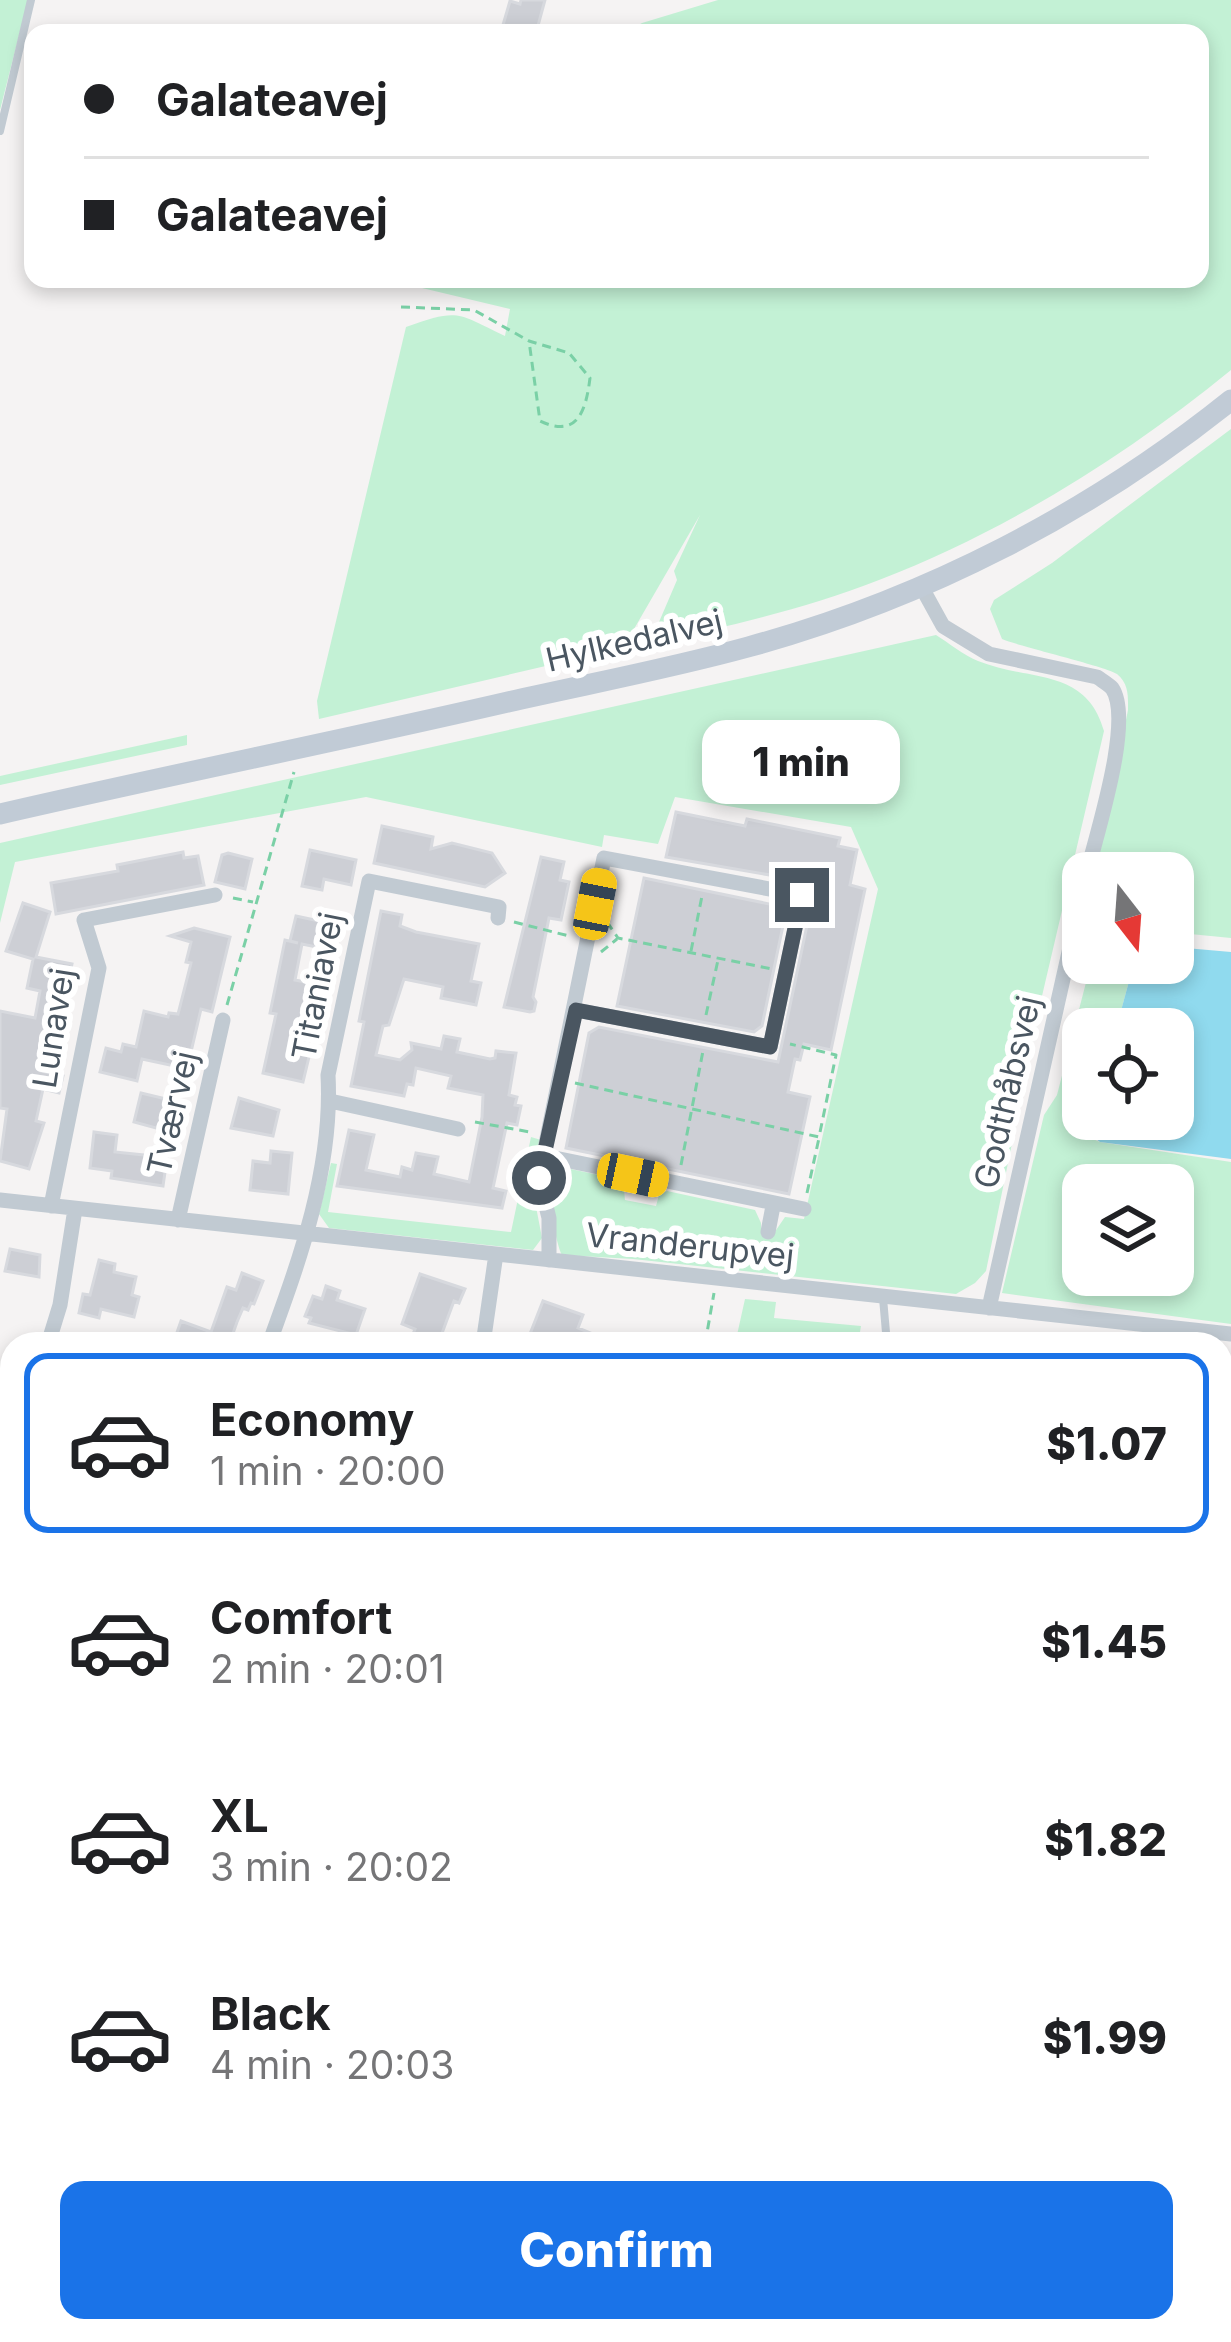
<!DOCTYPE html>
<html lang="en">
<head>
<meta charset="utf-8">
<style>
  :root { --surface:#fff; --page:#f6f6f6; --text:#202124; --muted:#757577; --line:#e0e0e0; --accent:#1a73e8 }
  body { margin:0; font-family:Inter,sans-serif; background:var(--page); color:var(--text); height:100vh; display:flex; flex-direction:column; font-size:45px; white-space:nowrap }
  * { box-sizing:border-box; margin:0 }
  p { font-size:39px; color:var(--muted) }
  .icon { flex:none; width:66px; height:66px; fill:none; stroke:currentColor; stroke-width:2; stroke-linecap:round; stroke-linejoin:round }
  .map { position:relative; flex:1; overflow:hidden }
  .details { position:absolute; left:0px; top:1332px; width:1233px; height:1011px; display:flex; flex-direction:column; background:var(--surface); border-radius:36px 36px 0 0; box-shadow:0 6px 18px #0003 }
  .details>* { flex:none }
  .guide { position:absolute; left:24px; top:24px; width:1185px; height:264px; border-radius:24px; box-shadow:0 6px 18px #0003; display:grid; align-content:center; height:264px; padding:0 60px; background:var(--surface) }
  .needle { width:78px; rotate:163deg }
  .controls { position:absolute; left:1062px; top:852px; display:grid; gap:24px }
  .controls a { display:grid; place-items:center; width:132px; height:132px; border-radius:24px; background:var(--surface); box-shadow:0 6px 18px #0003; font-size:60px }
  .end { position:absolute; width:54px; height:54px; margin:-27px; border:15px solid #4a5661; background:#fff; box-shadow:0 0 0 6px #fff }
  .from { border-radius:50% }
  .bubble { position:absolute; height:84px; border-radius:24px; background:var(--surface); box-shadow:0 6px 18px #0003; font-size:39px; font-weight:800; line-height:84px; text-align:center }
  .car { position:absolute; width:36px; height:72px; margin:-36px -18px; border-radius:15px; box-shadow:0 0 9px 3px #0007; background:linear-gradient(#f5c518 24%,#345 0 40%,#f5c518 0 76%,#345 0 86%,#f5c518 0) }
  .guide b { display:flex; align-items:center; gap:42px; height:114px; font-size:45px }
  .guide b+b { border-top:3px solid var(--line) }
  .guide i { width:30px; height:30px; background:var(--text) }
  ul { padding:21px 0 0; list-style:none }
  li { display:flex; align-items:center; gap:36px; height:180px; margin:0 24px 18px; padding:0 36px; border:6px solid transparent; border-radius:24px }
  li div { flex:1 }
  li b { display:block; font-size:45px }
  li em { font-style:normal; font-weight:800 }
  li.current { border-color:var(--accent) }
  li>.icon { width:108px; height:108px; stroke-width:1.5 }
  .button { display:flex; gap:24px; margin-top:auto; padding:24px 60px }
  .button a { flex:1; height:138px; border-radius:24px; background:var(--accent); color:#fff; font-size:48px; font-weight:800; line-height:138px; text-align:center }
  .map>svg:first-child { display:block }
  .green { fill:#c3f1d5; fill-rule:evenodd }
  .water { fill:#90daee }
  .building { fill:#cdcfd5; stroke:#d7d9de; stroke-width:3 }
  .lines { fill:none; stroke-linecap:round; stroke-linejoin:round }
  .path { stroke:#7ad0a6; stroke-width:3; stroke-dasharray:9 6; stroke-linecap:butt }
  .lane { stroke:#c1cad2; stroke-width:8 }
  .street { stroke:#c1cad2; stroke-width:15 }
  .secondary { stroke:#c1cbd6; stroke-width:21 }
  .route { stroke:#4a5661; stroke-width:15 }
  .labels { text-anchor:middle; stroke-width:12; stroke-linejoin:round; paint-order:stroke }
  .street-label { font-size:33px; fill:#4a5661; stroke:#fff }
</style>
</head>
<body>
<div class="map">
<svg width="1231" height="2342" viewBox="0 0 1231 2342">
  <rect width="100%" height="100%" fill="#f5f3f3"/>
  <path class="green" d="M0,0H28L0,110Z
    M718,0H1231V370C1126,456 1006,531 879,580C804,609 728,627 650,643L677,580L674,571L700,515L623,648L319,719L317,701L406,327C460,308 456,313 505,336L510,309L422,288L423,279H1200V33H624L642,23Z
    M1231,429V938L1190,934L1173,937V873H1098L1096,870L1128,710C1128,696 1129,684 1117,674C1108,667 1022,647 1002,639L990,609L994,600L1052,563Z
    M936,635C949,643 963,655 978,661C1030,682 1086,667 1104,731L1042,996L986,1271L975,1283L956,1294L633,1259L562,1255C555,1242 547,1189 550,1174L561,1167L623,1180L625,1200L656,1206L659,1195L667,1191L755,1210L761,1223V1235L772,1236L785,1217L804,1219L878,889L851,827L675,797L658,844L604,835L602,847L366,797L15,862L0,923V843Z
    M187,735V745L0,785V776Z
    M1091,963H1134L1116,1029H1083V1119H1090L1093,1139L1100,1142L1231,1162V1324L1002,1293L1044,1115L1057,1095ZM1083,1185H1173V1275H1083Z
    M531,1137L541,1140L533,1191L542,1238L533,1250L329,1228L319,1214L331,1163L337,1164L328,1212L511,1232Z
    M745,1299L776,1302L774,1318L861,1326L858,1344H735Z
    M1221,1936L1231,1941V2106L1221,2099Z
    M82,2331L224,2335V2342H67Z
    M550,2331H682L685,2342H534Z"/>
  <path class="water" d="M1174,947L1231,952V1159L1100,1142L1092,1136L1093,1119H1173V1029H1116L1134,963H1173Z"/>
  <path class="building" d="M521,0H545L536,33L503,25L510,1L520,4Z
    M676,812L745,826L747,819L840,838L838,846L857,850L850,885L865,889L831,1050L804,1044L800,1060L795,1059L788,1092L810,1097L789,1194L566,1148L589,1033L599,1027L778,1062L816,883L666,857Z
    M382,826L433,837L431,849L452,843L492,853L505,873L485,887L374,863Z
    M310,850L356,860L351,885L324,879L322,890L302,886Z
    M183,852L184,858L198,856L204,885L56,914L51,883L118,871L117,865Z
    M228,853L252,859L245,889L215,882L222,855Z
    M541,857L564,862L560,880L569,882L561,920L549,918L533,997L536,1002L534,1011L530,1012L504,1007Z
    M644,878L779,906L785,916L762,1026L754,1032L617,1006Z
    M23,903L50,912L36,957L72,964L60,1020L56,1019L52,1039L46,1038L41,1071L63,1076L59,1093L43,1089L36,1121L44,1123L29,1169L0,1161L7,1109L0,1108V1011L35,1018L40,991L27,988L33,959L6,951Z
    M381,911L402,915L400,926L416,932L479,944L471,981L481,983L476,1005L441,998L443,987L404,979L389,1025L383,1026L376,1055L400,1060L412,1050L411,1043L441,1049L444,1036L460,1039L457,1052L490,1059L495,1058L496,1051L516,1053L509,1095L517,1097L515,1105L521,1106L517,1125L507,1123L493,1188L506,1191L502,1208L337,1186L349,1130L374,1135L366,1170L400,1177L402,1167L412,1170L416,1153L438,1157L434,1174L469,1182L482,1117L483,1095L448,1088L451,1076L416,1068L413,1085L407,1084L404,1096L351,1086L364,1022L359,1021Z
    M296,916L342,926L336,951L302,944L295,980L326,986L303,1082L263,1073L276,1014L270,1013L285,940L298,943L290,941Z
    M194,928L230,937L212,1012L201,1009L191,1052L202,1054L198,1071L142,1059L137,1081L100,1072L106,1048L121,1052L123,1044L136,1047L144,1011L168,1017L169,1013L178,1014L191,963L186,962L191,942L170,936Z
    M141,1093L179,1102L171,1131L163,1186L111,1178L112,1171L90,1168L94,1132L117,1135L115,1152L154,1156L160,1129L134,1122Z
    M239,1098L279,1110L273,1136L231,1128Z
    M271,1151L292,1153L288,1194L250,1190L253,1161L270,1163Z
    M10,1249L40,1255L39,1277L5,1271Z
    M99,1260L115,1264L114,1272L136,1277L132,1295L139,1297L134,1317L101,1309L99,1318L79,1313L83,1294L90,1295Z
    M242,1273L263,1281L254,1304L251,1303L248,1310L243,1308L237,1322L231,1339L238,1344H173L181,1321L211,1332L227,1287L236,1290Z
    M420,1274L465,1289L459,1303L454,1301L438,1344H409L415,1329L402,1324Z
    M326,1286L340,1291L337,1300L365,1309L356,1335L309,1323L311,1318L305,1316L313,1296L322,1299Z
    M543,1301L583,1315L578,1328L617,1344H526Z"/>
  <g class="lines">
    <path class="path" d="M401,307L474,310L529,341L569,353L590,378C586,410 578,439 540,421L529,341
      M233,898L253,902
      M514,922L569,936
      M607,922L618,938L772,969
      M691,951L702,896
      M601,952L617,939
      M227,1005L294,772
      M706,1015L718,960
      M575,1083L819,1137L836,1055L790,1044
      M475,1122L530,1132
      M681,1165L703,1051
      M807,1193L819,1138
      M705,1344L714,1293
      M1221,2120L1231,2125
      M1152,2331L1177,2342
      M1137,2342L1139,2331"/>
    <path class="lane" d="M0,131L31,0
      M883,1298L887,1344
      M1221,1380L1231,1381
      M1221,1477L1231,1479
      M233,2342V2331"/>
    <path class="street" d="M921,586L943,626L989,654L1097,677C1099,678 1110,686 1112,688C1134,720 1096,835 1087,873
      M330,1101L458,1129
      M545,1156L804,1209
      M0,1200L1231,1334
      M51,1206L99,968L84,920L215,895
      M178,1220L223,1020
      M768,1232L773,1206
      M549,1260V1218L539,1178L604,858L802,895L770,1047L576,1010
      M989,1308L1083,890
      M48,1344L60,1305L75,1209
      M269,1344C300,1259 333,1168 328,1075L369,881L499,907L498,918
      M483,1344L496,1254
      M0,1466L12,1442
      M0,2086L12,2053
      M0,2101L12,2105
      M0,2202H12
      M1221,2253L1231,2256
      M48,2331L50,2342
      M366,2331L435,2334L452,2342
      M858,2331L864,2342"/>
    <path class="secondary" d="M0,814C169,775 339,741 508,702C587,684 668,669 748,647C924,599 1089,514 1231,400"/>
  </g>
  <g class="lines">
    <path class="route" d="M539,1178L576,1010L770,1047L802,895"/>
  </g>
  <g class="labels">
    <g class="street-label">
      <text transform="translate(634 640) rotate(-13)" y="12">Hylkedalvej</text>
      <text transform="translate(317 986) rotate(-79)" y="12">Titaniavej</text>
      <text transform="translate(53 1028) rotate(-81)" y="12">Lunavej</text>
      <text transform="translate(1007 1092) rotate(-77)" y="12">Godthåbsvej</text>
      <text transform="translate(172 1113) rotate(-77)" y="12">Tværvej</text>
      <text transform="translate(690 1245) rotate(6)" y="12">Vranderupvej</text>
    </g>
  </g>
</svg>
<div class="controls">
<a><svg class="needle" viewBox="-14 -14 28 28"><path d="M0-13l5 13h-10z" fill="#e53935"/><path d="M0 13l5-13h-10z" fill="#757577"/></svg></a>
<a><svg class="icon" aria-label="locate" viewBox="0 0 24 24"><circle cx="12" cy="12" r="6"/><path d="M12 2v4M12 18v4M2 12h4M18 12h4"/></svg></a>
<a><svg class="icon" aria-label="layers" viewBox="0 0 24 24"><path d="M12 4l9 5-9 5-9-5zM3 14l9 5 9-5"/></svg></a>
</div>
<i class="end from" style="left:539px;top:1178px"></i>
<i class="end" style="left:802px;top:895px"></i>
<div class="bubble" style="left:702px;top:720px;width:198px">1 min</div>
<i class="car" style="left:595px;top:904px;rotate:11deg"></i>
<i class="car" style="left:633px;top:1175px;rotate:102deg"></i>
<div class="guide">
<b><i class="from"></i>Galateavej</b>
<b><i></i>Galateavej</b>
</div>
<section class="details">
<ul>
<li class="current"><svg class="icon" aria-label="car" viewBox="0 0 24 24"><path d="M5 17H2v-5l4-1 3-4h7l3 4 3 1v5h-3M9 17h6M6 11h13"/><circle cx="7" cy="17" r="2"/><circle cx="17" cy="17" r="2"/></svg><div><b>Economy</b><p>1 min · 20:00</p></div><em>$1.07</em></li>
<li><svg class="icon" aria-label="car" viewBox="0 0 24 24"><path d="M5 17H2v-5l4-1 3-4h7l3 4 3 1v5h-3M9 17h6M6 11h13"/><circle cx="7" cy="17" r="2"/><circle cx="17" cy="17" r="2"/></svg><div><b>Comfort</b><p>2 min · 20:01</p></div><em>$1.45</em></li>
<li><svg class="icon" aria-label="car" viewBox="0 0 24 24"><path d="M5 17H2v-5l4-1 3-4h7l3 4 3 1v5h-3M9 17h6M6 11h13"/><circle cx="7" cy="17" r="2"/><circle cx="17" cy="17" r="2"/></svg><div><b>XL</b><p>3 min · 20:02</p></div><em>$1.82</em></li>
<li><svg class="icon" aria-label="car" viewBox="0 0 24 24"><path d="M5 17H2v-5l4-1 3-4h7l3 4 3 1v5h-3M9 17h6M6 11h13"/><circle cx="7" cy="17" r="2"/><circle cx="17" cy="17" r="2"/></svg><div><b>Black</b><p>4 min · 20:03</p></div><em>$1.99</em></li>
</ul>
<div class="button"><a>Confirm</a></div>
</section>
</div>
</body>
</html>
